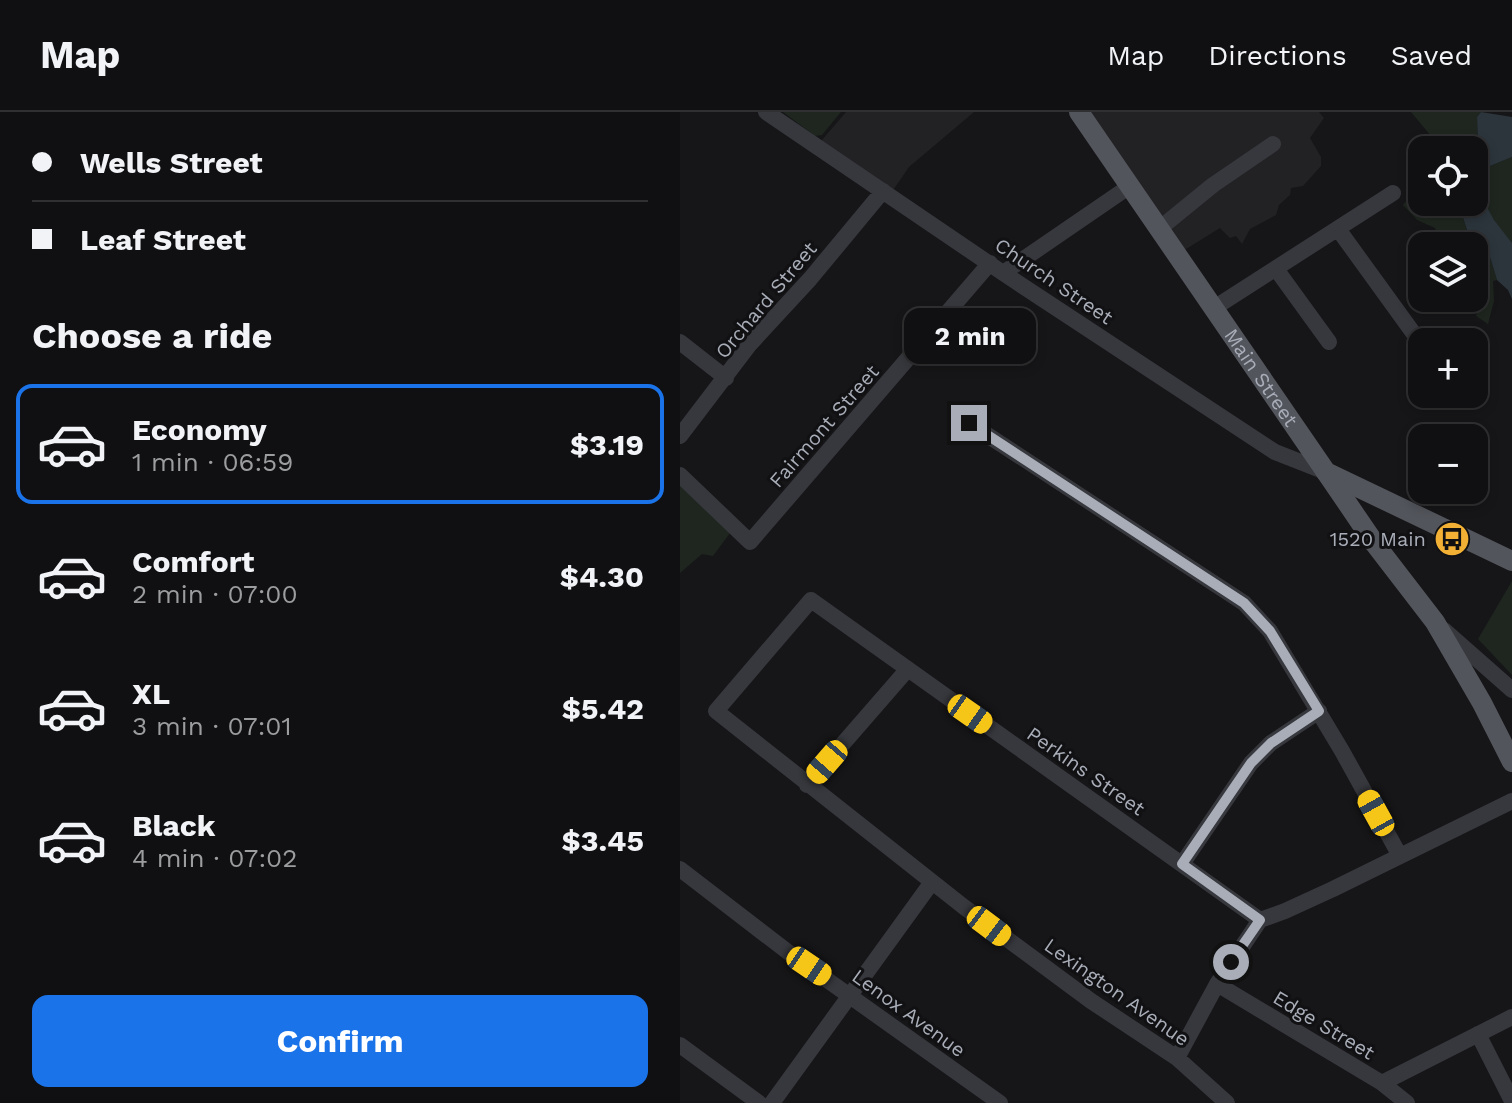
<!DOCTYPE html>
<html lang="en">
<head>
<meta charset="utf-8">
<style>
  :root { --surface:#101012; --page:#1e1e20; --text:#f1f3f6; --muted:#9c9d9f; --line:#303032; --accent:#1a73e8 }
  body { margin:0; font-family:"Work Sans",sans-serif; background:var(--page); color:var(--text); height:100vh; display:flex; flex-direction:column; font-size:30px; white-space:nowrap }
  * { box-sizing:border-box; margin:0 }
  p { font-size:26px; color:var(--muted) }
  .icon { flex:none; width:44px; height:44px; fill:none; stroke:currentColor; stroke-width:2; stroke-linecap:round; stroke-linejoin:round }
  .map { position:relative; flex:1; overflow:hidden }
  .drawer { display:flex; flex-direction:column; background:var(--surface); width:680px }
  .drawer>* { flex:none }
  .top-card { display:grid; align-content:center; height:176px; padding:0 32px; background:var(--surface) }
  .tools { position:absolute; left:728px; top:24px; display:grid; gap:16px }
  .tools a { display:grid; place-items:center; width:80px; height:80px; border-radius:16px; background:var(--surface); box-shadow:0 4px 12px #0003,0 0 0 2px var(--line); font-size:40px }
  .end { position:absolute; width:36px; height:36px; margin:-18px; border:10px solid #a8adb8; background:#111; box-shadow:0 0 0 4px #111 }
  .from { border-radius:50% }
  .bubble { position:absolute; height:56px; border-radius:16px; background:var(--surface); box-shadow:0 4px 12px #0003,0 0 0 2px var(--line); font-size:26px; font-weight:700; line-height:56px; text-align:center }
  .car { position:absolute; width:24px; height:48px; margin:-24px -12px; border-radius:10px; box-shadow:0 0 6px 2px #0007; background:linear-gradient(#f5c518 24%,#345 0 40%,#f5c518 0 76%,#345 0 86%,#f5c518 0) }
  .top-card b { display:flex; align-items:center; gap:28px; height:76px; font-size:30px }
  .top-card b+b { border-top:2px solid var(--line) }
  .top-card i { width:20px; height:20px; background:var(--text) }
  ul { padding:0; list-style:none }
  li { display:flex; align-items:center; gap:24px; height:120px; margin:0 16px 12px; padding:0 16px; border:4px solid transparent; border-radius:16px }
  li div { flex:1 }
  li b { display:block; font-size:30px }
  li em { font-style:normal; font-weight:700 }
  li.selected { border-color:var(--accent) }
  li>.icon { width:72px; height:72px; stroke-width:1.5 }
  h2 { padding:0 32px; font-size:36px; line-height:96px }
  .button { display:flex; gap:16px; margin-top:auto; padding:16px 32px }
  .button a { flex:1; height:92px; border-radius:16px; background:var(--accent); color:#fff; font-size:32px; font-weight:700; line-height:92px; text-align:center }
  header { display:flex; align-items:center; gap:48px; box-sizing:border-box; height:112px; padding:0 40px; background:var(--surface); border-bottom:2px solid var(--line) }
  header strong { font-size:38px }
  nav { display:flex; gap:44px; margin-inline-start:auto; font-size:28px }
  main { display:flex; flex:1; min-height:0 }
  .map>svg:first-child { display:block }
  .built { fill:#222225 }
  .green { fill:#1e261f }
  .water { fill:#2c353c }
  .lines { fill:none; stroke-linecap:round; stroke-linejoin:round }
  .minor { stroke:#37383d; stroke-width:16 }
  .major { stroke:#53555c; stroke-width:20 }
  .route { stroke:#a8adb8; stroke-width:10 }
  .labels { text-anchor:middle; stroke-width:6; stroke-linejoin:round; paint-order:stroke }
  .street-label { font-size:20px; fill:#a8adb8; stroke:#111113 }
  .poi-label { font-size:20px; fill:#a8adb8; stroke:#111113; text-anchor:end }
</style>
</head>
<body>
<header>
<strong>Map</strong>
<nav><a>Map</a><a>Directions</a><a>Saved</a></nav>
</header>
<main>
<section class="drawer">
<div class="top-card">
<b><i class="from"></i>Wells Street</b>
<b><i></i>Leaf Street</b>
</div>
<h2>Choose a ride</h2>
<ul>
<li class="selected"><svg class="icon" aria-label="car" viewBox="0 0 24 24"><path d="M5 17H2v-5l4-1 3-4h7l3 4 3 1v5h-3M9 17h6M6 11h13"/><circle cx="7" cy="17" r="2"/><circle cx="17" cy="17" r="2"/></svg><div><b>Economy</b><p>1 min · 06:59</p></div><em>$3.19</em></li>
<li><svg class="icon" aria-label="car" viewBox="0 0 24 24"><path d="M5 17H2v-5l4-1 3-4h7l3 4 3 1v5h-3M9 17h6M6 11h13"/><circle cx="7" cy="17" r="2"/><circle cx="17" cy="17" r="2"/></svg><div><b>Comfort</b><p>2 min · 07:00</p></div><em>$4.30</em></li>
<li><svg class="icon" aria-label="car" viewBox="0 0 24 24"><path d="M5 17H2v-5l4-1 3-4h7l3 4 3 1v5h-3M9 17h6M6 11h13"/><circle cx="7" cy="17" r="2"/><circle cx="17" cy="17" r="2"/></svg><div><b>XL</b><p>3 min · 07:01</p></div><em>$5.42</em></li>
<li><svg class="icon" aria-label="car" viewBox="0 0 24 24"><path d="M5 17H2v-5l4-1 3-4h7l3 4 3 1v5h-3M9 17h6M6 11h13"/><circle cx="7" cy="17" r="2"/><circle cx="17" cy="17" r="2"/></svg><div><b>Black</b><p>4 min · 07:02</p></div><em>$3.45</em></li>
</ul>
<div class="button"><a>Confirm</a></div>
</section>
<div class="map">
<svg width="832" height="991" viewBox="0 0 832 991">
  <rect width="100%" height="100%" fill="#161618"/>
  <path class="built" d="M166,0H294L229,55L209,84L136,35Z
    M399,0H639L644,6L630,26L641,45V54L623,74L611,76L610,83L599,93L596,103L570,117L562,132L556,124L550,126L540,116L498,142Z"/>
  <path class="green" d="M103,0H161L142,23L135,24Z
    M731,0H801L797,5L798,30L786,38H744L751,24Z
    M832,45V131C812,106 800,95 803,62L810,54Z
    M742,60V90H778L789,124L810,145L817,168L813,169L814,189L808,212L796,204L801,190L794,174V134H761L755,116L737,108L723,93L741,70Z
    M0,370L50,421L33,444L22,442L0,461Z
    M832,469V563L798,527Z"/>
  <path class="water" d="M801,0L832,5V45L810,54L803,62L801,84L814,108L832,131V187L828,178L817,168L810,145L789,124L778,90H794V38H786L798,30L797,5Z"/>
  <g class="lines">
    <path class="minor" d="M86,0L323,161L595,340L646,360
      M479,117L533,73L593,32
      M658,117L742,233
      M596,157L649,230
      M323,161L450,74
      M534,196L713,81
      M0,230L46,266
      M289,311L564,491L590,519L662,639L720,744
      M0,324L70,232L130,167L203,79
      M0,363L70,430L310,151
      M764,518L832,578
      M127,673L227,558
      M502,752L571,651L591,631L639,599
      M0,757L108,840L320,991
      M537,872L702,971L727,991
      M798,922L832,989
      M0,933L79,991
      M497,946L537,872L580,808L605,799L653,777L832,689
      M702,971L832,905
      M92,991L252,770
      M547,991L497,946L411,889L284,795L36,599L131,488L580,808"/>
    <g class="major">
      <path id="s1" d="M399,0L646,360L832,449"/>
      <path d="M646,360L695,432L755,510L802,591L832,650"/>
    </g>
  </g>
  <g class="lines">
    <path class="route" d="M289,311L564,491L590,519L639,599L591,631L571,651L502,752L580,808L551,850"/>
  </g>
  <defs>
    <symbol id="bus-disc" viewBox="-11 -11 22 22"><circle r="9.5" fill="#f2b134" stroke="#111113"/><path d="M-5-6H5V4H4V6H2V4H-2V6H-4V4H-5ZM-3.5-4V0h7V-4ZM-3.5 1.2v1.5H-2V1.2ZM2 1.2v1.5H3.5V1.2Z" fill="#111"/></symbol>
  </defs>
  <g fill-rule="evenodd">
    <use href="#bus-disc" x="752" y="407" width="40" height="40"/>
  </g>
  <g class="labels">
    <g class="street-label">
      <text transform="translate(374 169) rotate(34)" y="7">Church Street</text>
      <text transform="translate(86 188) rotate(-50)" y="7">Orchard Street</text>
      <text dy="7" stroke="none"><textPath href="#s1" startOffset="322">Main Street</textPath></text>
      <text transform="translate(144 314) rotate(-49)" y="7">Fairmont Street</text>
      <text transform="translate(406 659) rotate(35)" y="7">Perkins Street</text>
      <text transform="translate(437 880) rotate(35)" y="7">Lexington Avenue</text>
      <text transform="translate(229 901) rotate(36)" y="7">Lenox Avenue</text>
      <text transform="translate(644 913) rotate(31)" y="7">Edge Street</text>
    </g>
    <g class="poi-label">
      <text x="746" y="434">1520 Main</text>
    </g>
  </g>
</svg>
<div class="tools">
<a><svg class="icon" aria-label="locate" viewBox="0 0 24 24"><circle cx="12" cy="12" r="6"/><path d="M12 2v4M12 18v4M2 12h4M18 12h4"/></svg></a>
<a><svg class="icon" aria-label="layers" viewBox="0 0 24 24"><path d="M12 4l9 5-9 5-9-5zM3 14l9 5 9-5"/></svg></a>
<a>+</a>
<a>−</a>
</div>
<i class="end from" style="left:551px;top:850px"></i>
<i class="end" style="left:289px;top:311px"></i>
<div class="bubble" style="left:224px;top:196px;width:132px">2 min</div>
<i class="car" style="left:290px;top:602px;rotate:125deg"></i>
<i class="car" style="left:147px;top:650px;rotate:221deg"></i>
<i class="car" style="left:696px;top:701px;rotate:331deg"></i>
<i class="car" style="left:309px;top:814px;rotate:127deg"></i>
<i class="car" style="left:129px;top:854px;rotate:124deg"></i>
</div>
</main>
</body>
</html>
